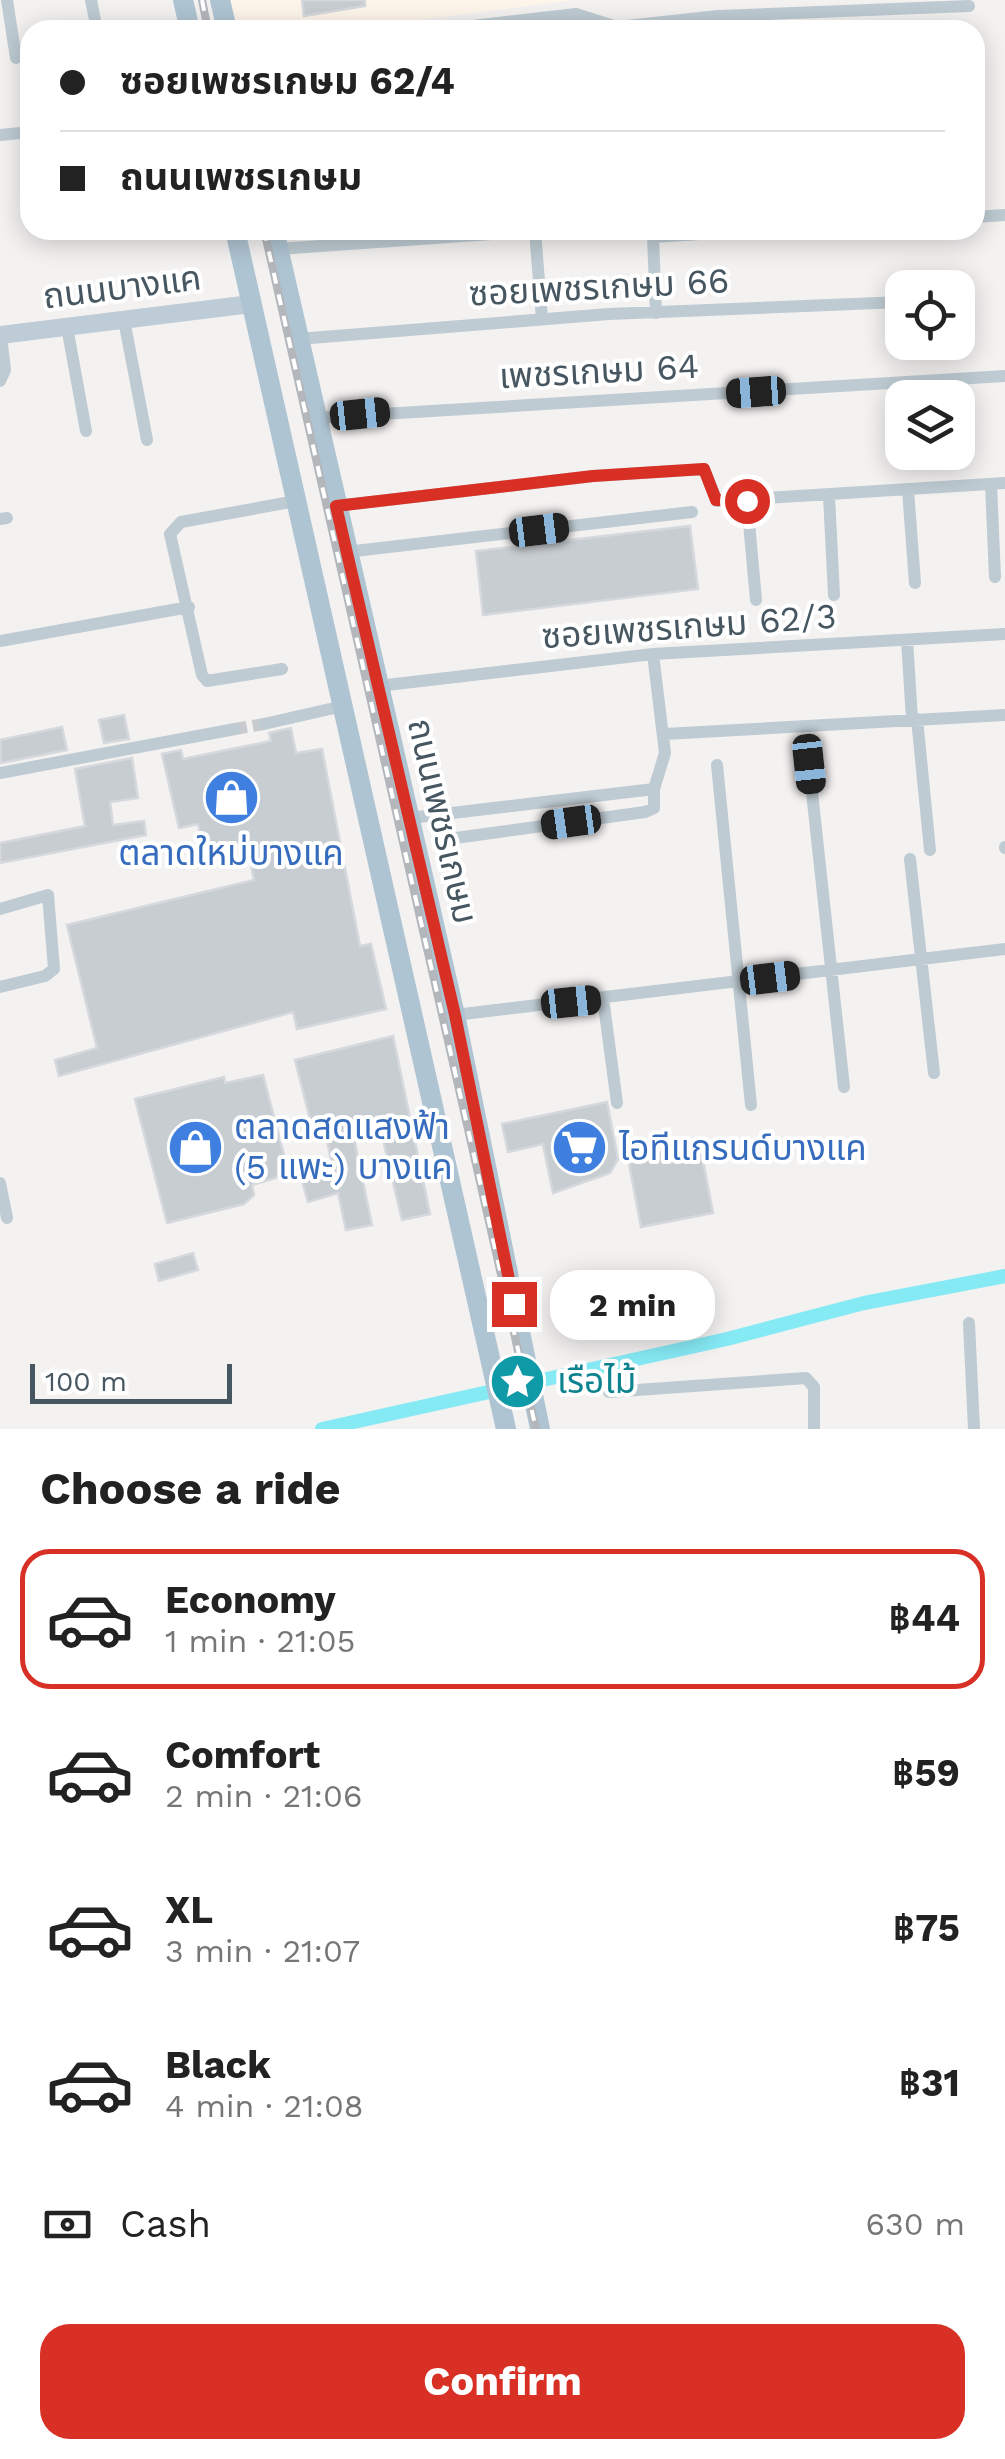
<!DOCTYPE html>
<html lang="en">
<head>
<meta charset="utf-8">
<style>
  :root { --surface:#fff; --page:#f6f6f6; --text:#222; --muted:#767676; --line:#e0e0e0; --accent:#d93025 }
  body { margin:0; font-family:"Work Sans","Noto Sans Thai",sans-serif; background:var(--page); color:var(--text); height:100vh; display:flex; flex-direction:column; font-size:38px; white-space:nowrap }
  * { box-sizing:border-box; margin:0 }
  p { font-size:32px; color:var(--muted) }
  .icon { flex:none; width:55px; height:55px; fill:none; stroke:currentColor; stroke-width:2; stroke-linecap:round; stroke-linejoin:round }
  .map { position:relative; height:1429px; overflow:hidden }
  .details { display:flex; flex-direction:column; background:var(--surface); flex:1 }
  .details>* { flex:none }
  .hud { position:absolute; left:20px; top:20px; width:965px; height:220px; border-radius:30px; box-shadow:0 5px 25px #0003; display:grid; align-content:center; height:220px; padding:0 40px; background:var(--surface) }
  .buttons { position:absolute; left:885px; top:270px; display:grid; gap:20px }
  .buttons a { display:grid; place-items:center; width:90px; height:90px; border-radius:20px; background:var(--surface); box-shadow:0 5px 25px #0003; font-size:50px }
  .scale { position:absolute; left:30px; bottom:25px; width:202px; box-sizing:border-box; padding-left:10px; border:5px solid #475761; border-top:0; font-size:28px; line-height:35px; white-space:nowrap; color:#475761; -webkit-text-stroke:8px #fff; paint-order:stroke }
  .end { position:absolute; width:45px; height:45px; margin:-22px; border:12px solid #d93025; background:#fff; box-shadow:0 0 0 5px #fff }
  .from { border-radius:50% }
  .bubble { position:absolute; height:70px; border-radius:30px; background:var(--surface); box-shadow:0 5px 25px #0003; font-size:32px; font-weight:700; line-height:70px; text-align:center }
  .car { position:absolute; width:30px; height:60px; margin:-30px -15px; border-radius:12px; box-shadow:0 0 8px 2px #0007; background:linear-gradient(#222 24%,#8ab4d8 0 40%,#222 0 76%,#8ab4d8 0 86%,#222 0) }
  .hud b { display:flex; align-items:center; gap:35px; height:95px; font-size:38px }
  .hud b+b { border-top:2px solid var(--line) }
  .hud i { width:25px; height:25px; background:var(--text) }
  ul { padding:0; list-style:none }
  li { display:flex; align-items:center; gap:30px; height:140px; margin:0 20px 15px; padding:0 20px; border:5px solid transparent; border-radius:30px }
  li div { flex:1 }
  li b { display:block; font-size:38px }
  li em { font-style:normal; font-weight:700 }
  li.selected { border-color:var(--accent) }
  li>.icon { width:90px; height:90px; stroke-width:1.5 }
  h2 { padding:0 40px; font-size:45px; line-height:120px }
  .pay { display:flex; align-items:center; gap:25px; height:110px; padding:0 40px; font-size:38px }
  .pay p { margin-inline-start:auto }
  .primary-button { display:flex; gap:20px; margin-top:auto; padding:20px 40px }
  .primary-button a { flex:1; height:115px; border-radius:30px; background:var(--accent); color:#fff; font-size:40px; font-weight:700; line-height:115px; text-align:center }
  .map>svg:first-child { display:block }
  .commercial { fill:#fef6eb }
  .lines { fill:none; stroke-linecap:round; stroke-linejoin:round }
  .canal { stroke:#86eaf5; stroke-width:14 }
  .building { fill:#c8cdd2; stroke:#d5d8dd; stroke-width:2.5 }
  .minor-tunnel { stroke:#c9cacd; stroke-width:12; stroke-dasharray:12 6; stroke-linecap:butt }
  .minor { stroke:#becbd2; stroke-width:12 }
  .secondary { stroke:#bdccd7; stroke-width:18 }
  .primary { stroke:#afc4d2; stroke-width:20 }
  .rail-casing { stroke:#b3b7bc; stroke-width:8 }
  .rail { stroke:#fff; stroke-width:4; stroke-dasharray:11; stroke-linecap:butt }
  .route { stroke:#d93025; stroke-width:12 }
  .labels { text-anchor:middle; stroke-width:8; stroke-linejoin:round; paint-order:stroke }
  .street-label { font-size:35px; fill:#475761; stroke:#fff }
  .shop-label { font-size:35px; fill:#366cbe; stroke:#fff; text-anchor:start }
  .culture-label { font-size:35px; fill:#0d838f; stroke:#fff; text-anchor:start }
</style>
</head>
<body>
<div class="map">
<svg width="1005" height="1429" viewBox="0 0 1005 1429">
  <rect width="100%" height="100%" fill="#f4f1f1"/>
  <path class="commercial" d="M231,0H575L340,30H238Z"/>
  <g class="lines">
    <path class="canal" d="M322,1429L727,1339L864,1303L1005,1276"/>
  </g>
  <path class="building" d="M302,0H365V6L304,16Z
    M690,526L698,589L483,615L476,551Z
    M124,715L129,739L104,743L99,720Z
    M62,727L67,750L1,763L0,740Z
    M291,728L296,753L322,749L360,946L371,944L386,1009L297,1029L293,1012L59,1076L55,1060L97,1048L67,925L254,880L246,841L203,848L198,824L179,828L162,754L181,750L183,759L271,741L269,733Z
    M132,758L138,798L110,802L113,825L144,821L146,835L0,863V843L85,826L75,769Z
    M393,1036L430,1214L402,1220L379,1123L352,1129L372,1225L346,1230L338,1193L308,1202L300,1174L332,1164L326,1136L315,1139L295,1060Z
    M263,1075L289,1174L252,1185L254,1195L244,1204L167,1223L135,1099L224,1077L225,1083Z
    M607,1102L618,1159L610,1173L553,1193L543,1144L508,1152L502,1124Z
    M700,1145L713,1213L641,1227L628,1158Z
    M193,1253L198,1270L159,1281L155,1264Z"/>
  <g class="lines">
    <path class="minor-tunnel" d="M235,729L264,724"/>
    <path class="minor" d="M7,0L16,58
      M91,0L97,30
      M438,30L576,14L617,27L718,16L969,6
      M0,135L30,132
      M975,217L1005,215
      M535,231L542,319
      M278,249L549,230
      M656,313L653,237L763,230
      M124,320L147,440
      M67,327L86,431
      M298,339L609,314L902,302
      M0,381L5,370L1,335
      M316,418L1005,376
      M991,484L995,577
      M908,490L915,583
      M829,496L834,595
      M747,501L756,600
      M336,506L593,476L704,469L717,501L1005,483
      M0,519L7,518
      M346,552L692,512
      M907,640L912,719
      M0,641L189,607
      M282,669L207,681L202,675L170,534L181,522L296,501
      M378,686L653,654L1005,634
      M917,719L930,850
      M264,724L343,706
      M665,734L1005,715
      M717,765L751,1105
      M809,765L844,1087
      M0,773L235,729
      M410,818L654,789L665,753L653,654
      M441,840L645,812L654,808V789
      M1005,847V848
      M910,859L934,1073
      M0,909L48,895L54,969L45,976L0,987
      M603,998L617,1103
      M455,1015L1005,949
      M0,1183L7,1218
      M969,1323L974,1429
      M609,1392L806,1378L814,1387V1429"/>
    <path class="secondary" d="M0,335L251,304"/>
    <path class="primary" d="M183,0L190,30
      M220,0L227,30
      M235,230L506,1429
      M274,230L455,1015L540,1429"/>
    <defs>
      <path id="rail" d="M202,0L208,30
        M264,230L536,1429"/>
    </defs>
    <use href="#rail" class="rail-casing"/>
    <use href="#rail" class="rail"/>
  </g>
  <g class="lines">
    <path class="route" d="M514,1304L455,1015L336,506L593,476L704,469L716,500L747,501"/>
  </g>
  <defs>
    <symbol id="shop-disc" viewBox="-11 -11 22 22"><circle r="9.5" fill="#3f7fe0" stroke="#fff"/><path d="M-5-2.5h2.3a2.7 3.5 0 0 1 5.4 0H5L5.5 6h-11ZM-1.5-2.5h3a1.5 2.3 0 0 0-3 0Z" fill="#fff"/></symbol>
    <symbol id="supermarket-disc" viewBox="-11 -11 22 22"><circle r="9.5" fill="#3f7fe0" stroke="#fff"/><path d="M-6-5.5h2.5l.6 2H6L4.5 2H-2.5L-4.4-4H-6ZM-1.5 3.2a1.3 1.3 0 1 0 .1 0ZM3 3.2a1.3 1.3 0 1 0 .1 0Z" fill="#fff"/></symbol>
    <symbol id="sight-disc" viewBox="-11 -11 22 22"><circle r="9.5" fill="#0f9aa8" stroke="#fff"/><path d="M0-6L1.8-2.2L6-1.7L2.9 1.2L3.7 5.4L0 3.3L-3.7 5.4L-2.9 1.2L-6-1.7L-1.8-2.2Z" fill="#fff"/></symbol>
  </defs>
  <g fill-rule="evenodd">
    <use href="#shop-disc" x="200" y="766" width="63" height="63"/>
    <use href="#shop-disc" x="164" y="1116" width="63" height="63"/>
    <use href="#supermarket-disc" x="548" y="1116" width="63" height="63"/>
    <use href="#sight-disc" x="486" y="1350" width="63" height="63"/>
  </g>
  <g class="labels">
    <g class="street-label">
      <text transform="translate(122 287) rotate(-7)" y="12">ถนนบางแค</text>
      <text transform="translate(599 287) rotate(-3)" y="12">ซอยเพชรเกษม 66</text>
      <text transform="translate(599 371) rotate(-3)" y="12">เพชรเกษม 64</text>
      <text transform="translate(689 626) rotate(-4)" y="12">ซอยเพชรเกษม 62/3</text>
      <text transform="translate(443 821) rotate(77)" y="12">ถนนเพชรเกษม</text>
    </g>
    <g class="shop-label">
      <text x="231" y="865" text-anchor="middle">ตลาดใหม่บางแค</text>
      <text x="234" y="1139">ตลาดสดแสงฟ้า<tspan x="234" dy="40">(5 แพะ) บางแค</tspan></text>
      <text x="619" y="1160">ไอทีแกรนด์บางแค</text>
    </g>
    <g class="culture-label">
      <text x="557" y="1393">เรือไม้</text>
    </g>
  </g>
</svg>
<div class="buttons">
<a><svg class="icon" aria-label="locate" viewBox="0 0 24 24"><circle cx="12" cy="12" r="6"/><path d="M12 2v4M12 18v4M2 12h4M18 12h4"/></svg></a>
<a><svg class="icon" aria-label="layers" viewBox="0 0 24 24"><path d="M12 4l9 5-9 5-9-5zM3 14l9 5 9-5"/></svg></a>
</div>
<div class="scale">100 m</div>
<i class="end from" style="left:747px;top:501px"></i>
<i class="end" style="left:514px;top:1304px"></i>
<div class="bubble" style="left:550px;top:1270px;width:165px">2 min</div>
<i class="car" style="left:756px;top:392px;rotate:266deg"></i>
<i class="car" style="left:360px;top:414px;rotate:84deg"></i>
<i class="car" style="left:539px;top:530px;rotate:83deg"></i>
<i class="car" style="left:809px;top:764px;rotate:174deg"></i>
<i class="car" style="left:571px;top:822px;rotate:262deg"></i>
<i class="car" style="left:770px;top:978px;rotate:83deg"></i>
<i class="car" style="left:571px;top:1002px;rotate:84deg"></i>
<div class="hud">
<b><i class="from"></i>ซอยเพชรเกษม 62/4</b>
<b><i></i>ถนนเพชรเกษม</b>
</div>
</div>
<section class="details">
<h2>Choose a ride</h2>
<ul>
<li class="selected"><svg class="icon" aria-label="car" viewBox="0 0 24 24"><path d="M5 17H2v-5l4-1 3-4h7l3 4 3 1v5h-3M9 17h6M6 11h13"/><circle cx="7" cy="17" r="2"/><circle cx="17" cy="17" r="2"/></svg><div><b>Economy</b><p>1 min · 21:05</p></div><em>฿44</em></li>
<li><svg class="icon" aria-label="car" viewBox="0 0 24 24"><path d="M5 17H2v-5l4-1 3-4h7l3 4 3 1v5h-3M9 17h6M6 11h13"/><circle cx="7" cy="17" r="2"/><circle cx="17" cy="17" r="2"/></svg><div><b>Comfort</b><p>2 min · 21:06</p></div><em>฿59</em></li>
<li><svg class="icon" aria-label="car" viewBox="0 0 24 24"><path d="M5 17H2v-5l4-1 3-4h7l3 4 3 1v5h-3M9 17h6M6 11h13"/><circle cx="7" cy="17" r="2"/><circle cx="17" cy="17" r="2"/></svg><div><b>XL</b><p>3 min · 21:07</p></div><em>฿75</em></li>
<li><svg class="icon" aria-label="car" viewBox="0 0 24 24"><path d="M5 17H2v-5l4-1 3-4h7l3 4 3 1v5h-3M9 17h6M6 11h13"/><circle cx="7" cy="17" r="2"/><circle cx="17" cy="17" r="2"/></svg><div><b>Black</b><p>4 min · 21:08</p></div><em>฿31</em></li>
</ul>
<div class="pay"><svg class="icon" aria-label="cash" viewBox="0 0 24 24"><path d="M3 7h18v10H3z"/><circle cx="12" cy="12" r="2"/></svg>Cash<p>630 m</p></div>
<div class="primary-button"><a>Confirm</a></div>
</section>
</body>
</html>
